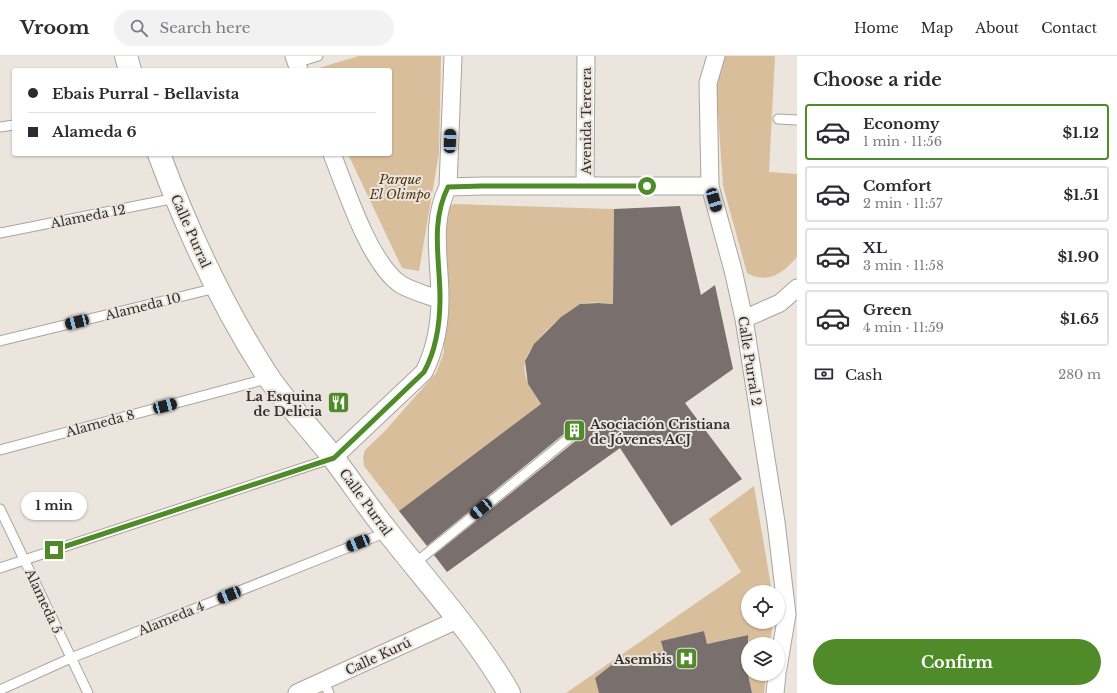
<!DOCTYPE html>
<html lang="en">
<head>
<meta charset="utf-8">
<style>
  :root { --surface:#fff; --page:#f2f2f3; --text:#2b2b33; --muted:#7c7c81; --line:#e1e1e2; --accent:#4f8b29 }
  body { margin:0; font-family:"Libre Baskerville",serif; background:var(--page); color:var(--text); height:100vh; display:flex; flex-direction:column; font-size:15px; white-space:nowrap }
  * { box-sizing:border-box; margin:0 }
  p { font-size:13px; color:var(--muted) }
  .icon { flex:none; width:22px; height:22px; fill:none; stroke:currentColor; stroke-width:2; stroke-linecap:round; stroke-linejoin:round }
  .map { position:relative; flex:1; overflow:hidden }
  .drawer { display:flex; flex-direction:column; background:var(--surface); width:320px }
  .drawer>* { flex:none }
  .banner { position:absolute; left:12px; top:12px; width:380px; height:88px; border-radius:4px; box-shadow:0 1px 3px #0004; display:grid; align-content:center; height:88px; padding:0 16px; background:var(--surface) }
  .tools { position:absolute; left:741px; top:529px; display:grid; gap:8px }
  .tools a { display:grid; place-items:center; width:44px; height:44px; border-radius:50%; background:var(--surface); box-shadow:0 1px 3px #0004; font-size:20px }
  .end { position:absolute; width:18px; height:18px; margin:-9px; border:5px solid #4f8b29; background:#fff; box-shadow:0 0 0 2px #fff }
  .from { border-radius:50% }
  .bubble { position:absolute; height:28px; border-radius:14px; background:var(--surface); box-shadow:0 1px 3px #0004; font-size:13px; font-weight:700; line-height:28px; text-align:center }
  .car { position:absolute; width:12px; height:24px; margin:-12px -6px; border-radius:5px; box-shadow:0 0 3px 1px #0007; background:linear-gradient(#222 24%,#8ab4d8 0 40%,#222 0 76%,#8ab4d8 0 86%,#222 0) }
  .banner b { display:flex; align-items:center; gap:14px; height:38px; font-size:15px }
  .banner b+b { border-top:1px solid var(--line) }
  .banner i { width:10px; height:10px; background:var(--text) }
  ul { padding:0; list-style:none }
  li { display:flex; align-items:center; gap:12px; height:56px; margin:0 8px 6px; padding:0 8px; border:2px solid var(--line); border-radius:4px }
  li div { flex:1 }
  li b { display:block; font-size:15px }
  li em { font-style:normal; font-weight:700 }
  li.active { border-color:var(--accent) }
  li>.icon { width:36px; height:36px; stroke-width:1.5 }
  h2 { padding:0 16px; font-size:18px; line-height:48px }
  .pay { display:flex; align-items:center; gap:10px; height:44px; padding:0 16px; font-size:15px }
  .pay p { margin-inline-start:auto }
  .action { display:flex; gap:8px; margin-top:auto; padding:8px 16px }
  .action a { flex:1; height:46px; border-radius:24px; background:var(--accent); color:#fff; font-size:16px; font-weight:700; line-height:46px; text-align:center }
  header { display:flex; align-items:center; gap:24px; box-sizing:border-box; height:56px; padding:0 20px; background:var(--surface); border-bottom:1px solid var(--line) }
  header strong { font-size:19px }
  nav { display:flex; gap:22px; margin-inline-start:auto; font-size:14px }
  .search { width:280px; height:36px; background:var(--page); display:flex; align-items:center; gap:10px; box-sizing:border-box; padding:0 14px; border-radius:22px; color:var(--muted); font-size:15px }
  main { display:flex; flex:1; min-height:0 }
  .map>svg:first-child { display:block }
  .green { fill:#d9be9b }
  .building { fill:#796f6d }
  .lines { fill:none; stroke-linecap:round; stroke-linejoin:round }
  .lane-casing { stroke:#aaa49c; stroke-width:11 }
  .street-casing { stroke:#aaa49c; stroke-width:19 }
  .secondary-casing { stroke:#aaa49c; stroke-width:24 }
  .lane { stroke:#fff; stroke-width:9 }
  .street { stroke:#fff; stroke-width:17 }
  .secondary { stroke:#fff; stroke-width:22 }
  .route { stroke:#4f8b29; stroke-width:5 }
  .labels { text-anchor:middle; stroke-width:4; stroke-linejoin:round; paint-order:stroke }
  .street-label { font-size:13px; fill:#322f2c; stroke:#ece5dd }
  .park-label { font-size:13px; font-style:italic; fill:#4d3513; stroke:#ece5dd }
  .poi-label { font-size:13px; font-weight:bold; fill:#322f2c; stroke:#ece5dd; text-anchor:end }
</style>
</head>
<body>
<header>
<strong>Vroom</strong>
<div class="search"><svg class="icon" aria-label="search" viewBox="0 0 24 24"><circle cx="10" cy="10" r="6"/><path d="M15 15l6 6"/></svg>Search here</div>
<nav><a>Home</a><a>Map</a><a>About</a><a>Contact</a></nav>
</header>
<main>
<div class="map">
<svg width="797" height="637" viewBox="0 0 797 637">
  <rect width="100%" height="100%" fill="#ece5dd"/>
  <path class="green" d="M359,0H441L439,97L419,215L402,212L348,98H390V14H312Z
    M722,0H775L769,116L797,118V201C783,217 768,229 747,217L723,130L716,29Z
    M454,148L614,153L613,248C603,247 589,245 580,249C564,255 528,289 525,306C522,323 533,335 541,348L399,455L364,410L363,401L365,394L384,376L436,317L444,296V159L448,151Z
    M754,430L772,536H748V566H773L770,588H749L747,579L707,588L704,575L662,585L664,596L614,607L595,622L599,637H566L741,516L709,463Z
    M748,599V618H766L764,637H752L744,600Z"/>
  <path class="building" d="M680,150L701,239L715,229L733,313L685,347L742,423L671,470L620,392L447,516L434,499L578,383L580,380L579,375L576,372L570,373L427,490L399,455L541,348L528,328L525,305L534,288L561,261L580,248L598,247L613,248L614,153Z
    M704,575L707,588L748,579V599L744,600L752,637H599L595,622L614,607L664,596L661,585Z"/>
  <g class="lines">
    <defs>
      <path id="lane" d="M296,7L318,0
        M778,63L797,64
        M0,71L14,69
        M0,177L176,142
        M0,285L216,232
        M0,394L270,322
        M0,453L88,637
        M414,508L574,378
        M0,512L333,402
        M323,625L329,637
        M0,634L71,602L387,476"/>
      <path id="street" d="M294,0L299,14
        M716,0L708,27L710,130L733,214L744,263L776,466L787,558L778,612
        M332,98C346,133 369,206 400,228C411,235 428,239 440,244
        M585,130L586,0
        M448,131L482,130H710
        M744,263L780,247L797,232
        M333,402L424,316C435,294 440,268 440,242C440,204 430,166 448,131L453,0
        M297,637L459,563
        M775,637L777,618"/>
      <path id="secondary" d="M126,0L130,14
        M159,98C188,176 223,252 269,322C287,348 309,371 328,395C349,422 367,450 388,476C429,529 475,578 509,637"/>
    </defs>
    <use href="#lane" class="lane-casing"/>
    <use href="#street" class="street-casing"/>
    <use href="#secondary" class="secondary-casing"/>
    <use href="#lane" class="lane"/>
    <use href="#street" class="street"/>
    <use href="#secondary" class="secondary"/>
  </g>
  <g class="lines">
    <path class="route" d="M54,494L334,402L424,316C436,294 440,268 440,242C440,204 430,167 448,131L482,130H647"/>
  </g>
  <defs>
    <symbol id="restaurant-square" viewBox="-11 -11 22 22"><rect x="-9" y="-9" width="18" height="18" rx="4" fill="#4f8b29" stroke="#ece5dd"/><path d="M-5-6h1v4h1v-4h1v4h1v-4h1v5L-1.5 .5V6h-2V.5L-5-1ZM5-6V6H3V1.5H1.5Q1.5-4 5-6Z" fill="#fff"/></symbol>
    <symbol id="building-square" viewBox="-11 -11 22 22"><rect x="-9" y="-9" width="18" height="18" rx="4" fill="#4f8b29" stroke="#ece5dd"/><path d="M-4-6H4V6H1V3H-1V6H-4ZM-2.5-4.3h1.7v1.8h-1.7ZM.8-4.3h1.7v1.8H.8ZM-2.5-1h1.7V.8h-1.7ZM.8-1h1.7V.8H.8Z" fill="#fff"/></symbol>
    <symbol id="hospital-square" viewBox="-11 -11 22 22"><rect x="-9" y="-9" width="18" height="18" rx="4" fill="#4f8b29" stroke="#ece5dd"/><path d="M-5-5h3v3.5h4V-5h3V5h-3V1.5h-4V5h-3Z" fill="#fff"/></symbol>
  </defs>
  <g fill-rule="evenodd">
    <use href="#restaurant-square" x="326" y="334" width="25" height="25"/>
    <use href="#building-square" x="562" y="362" width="25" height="25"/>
    <use href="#hospital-square" x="674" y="590" width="25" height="25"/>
  </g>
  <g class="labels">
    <g class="street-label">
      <text transform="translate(586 65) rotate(-90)" y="5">Avenida Tercera</text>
      <text transform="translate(88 160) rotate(-11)" y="5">Alameda 12</text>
      <text transform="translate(191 175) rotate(66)" y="5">Calle Purral</text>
      <text transform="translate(143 250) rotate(-14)" y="5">Alameda 10</text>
      <text transform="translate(750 305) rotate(81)" y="5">Calle Purral 2</text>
      <text transform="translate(100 367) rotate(-15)" y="5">Alameda 8</text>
      <text transform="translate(366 446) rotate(54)" y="5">Calle Purral</text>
      <text transform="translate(44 545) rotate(65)" y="5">Alameda 5</text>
      <text transform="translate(171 562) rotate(-22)" y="5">Alameda 4</text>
      <text transform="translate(378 600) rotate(-25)" y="5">Calle Kurú</text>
    </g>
    <g class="park-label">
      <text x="400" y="128">Parque<tspan x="400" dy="15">El Olimpo</tspan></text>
    </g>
    <g class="poi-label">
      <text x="322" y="345">La Esquina<tspan x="322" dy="15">de Delicia</tspan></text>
      <text x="590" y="373" text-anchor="start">Asociación Cristiana<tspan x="590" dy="15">de Jóvenes ACJ</tspan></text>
      <text x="672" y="608">Asembis</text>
    </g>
  </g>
</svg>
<div class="tools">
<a><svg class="icon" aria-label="locate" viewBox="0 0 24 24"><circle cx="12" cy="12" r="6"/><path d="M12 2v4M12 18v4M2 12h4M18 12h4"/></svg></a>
<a><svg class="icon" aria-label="layers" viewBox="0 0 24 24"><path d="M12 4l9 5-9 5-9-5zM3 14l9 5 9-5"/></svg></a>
</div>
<i class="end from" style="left:647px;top:130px"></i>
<i class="end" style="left:54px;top:494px"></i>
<div class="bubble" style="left:21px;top:436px;width:66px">1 min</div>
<i class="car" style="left:450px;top:85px;rotate:2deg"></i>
<i class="car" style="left:714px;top:144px;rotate:164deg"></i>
<i class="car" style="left:77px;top:266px;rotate:256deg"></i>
<i class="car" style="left:165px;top:350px;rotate:75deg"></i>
<i class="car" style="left:481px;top:453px;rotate:231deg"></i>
<i class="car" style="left:358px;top:487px;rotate:248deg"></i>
<i class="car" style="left:229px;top:539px;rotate:248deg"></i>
<div class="banner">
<b><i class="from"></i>Ebais Purral - Bellavista</b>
<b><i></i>Alameda 6</b>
</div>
</div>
<section class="drawer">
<h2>Choose a ride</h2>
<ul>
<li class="active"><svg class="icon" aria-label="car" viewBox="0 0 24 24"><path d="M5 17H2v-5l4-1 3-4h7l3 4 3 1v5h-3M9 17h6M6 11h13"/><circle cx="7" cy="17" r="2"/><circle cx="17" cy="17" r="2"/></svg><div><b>Economy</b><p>1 min · 11:56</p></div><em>$1.12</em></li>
<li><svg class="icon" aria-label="car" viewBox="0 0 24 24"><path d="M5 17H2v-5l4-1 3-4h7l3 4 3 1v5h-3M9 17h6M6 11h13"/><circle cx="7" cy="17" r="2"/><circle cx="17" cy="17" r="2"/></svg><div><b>Comfort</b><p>2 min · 11:57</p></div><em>$1.51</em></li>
<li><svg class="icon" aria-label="car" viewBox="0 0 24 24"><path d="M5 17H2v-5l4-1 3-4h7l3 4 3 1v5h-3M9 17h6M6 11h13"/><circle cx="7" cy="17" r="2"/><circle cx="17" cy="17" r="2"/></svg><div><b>XL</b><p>3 min · 11:58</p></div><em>$1.90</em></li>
<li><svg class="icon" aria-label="car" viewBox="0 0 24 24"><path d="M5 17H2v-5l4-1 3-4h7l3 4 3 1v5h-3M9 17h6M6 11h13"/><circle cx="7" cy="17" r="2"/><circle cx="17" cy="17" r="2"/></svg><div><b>Green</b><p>4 min · 11:59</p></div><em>$1.65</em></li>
</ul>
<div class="pay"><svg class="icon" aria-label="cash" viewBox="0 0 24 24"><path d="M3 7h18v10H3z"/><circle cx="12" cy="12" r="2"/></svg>Cash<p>280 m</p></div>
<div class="action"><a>Confirm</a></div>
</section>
</main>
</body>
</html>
